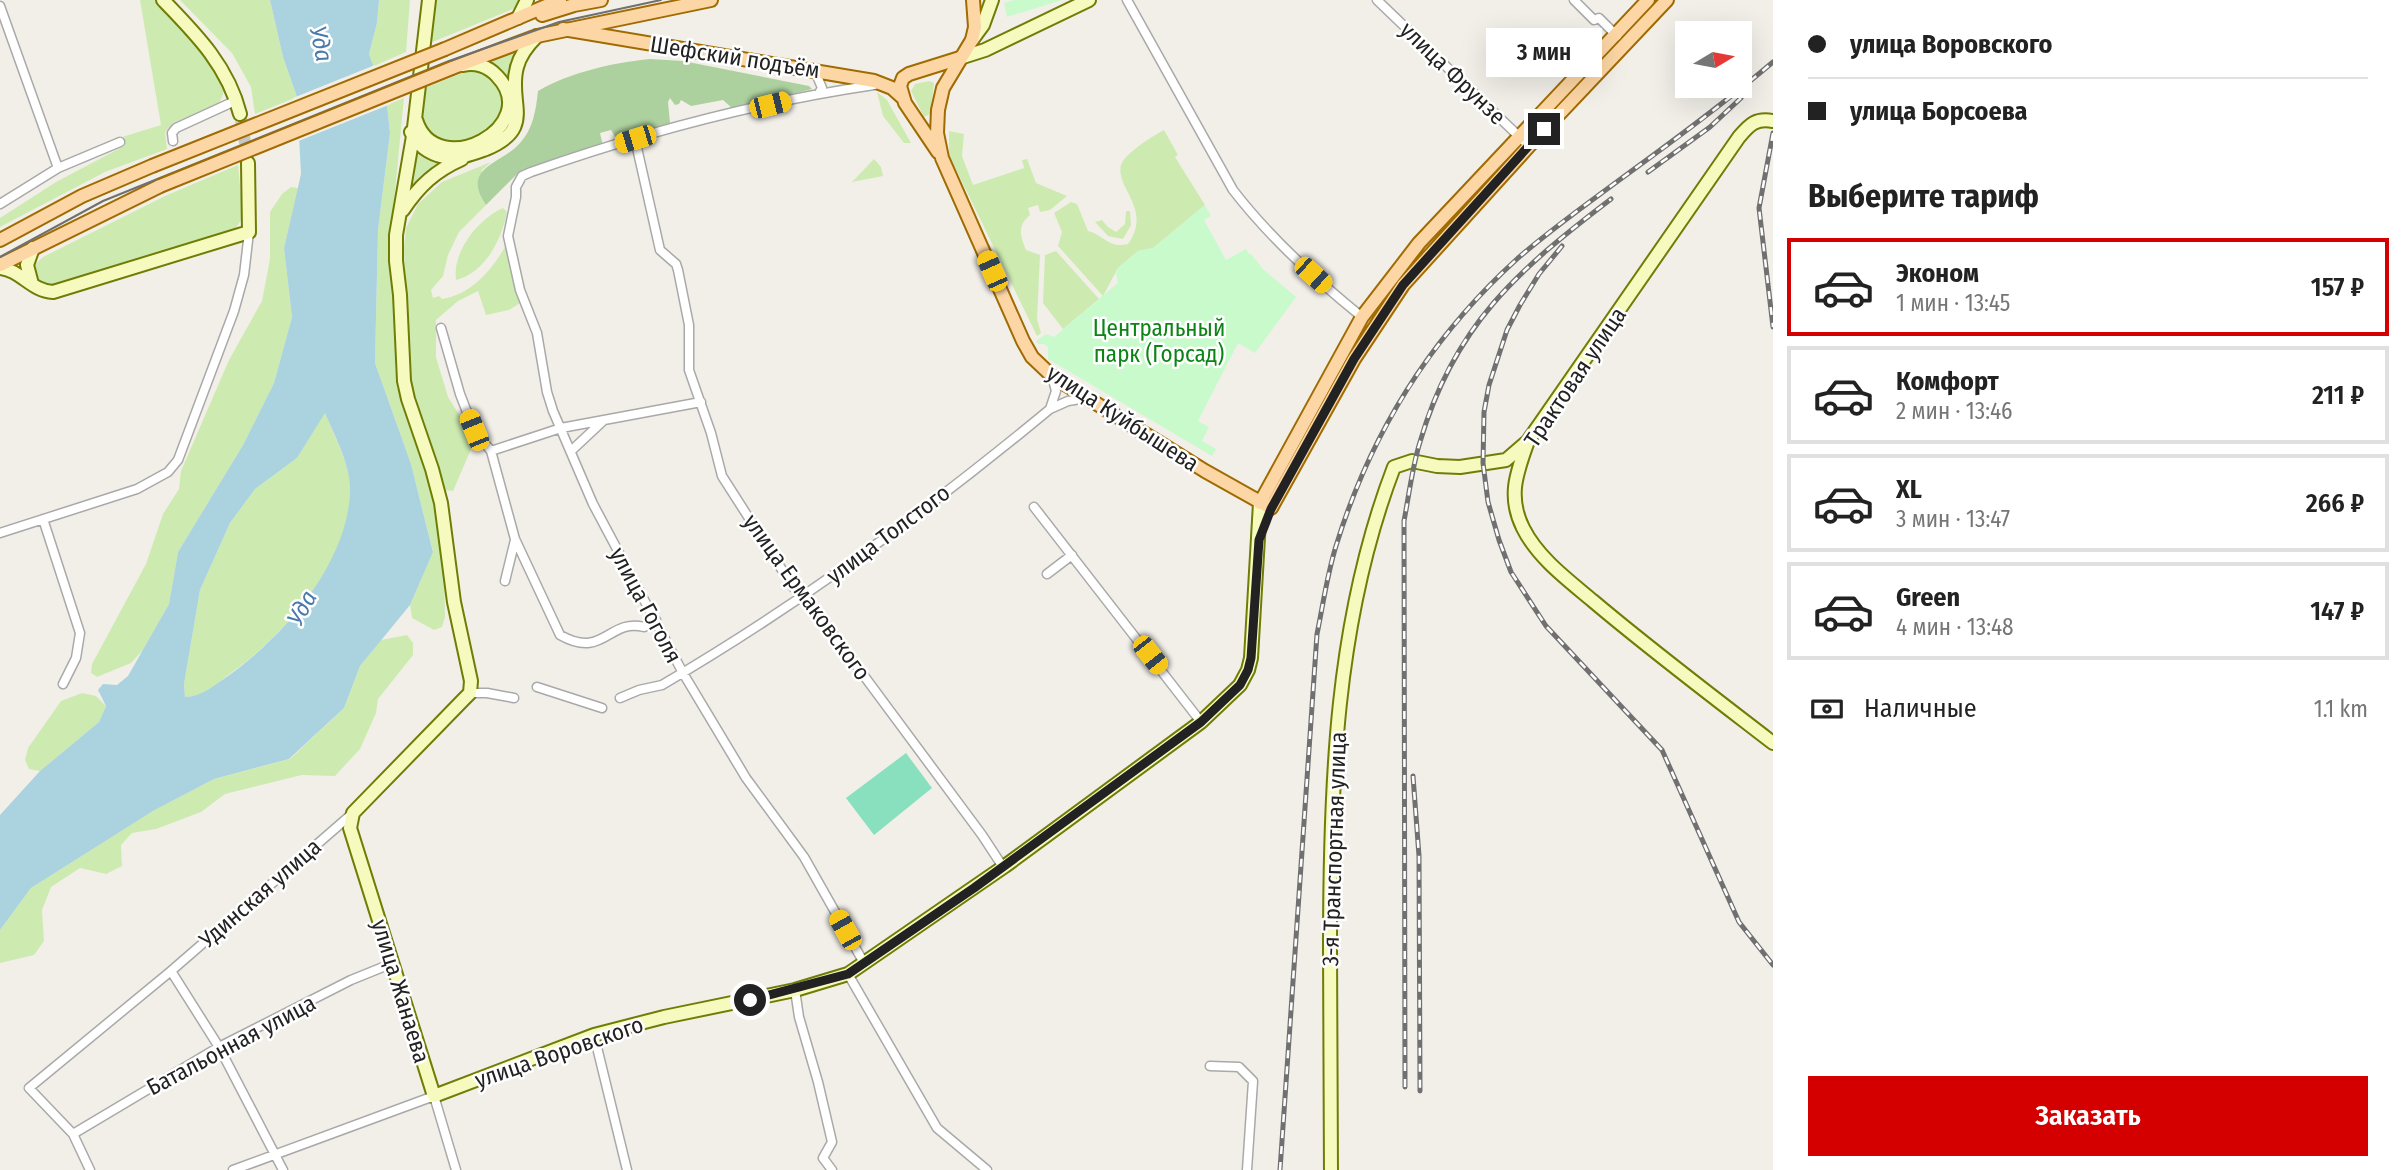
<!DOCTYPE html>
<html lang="ru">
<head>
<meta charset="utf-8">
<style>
  :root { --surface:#fff; --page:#f2f2f2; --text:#222; --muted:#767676; --line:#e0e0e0; --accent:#d40000 }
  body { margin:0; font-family:"Fira Sans Condensed",sans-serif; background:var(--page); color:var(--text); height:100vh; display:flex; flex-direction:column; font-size:26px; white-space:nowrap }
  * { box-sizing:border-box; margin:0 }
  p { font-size:23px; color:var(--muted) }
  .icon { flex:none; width:38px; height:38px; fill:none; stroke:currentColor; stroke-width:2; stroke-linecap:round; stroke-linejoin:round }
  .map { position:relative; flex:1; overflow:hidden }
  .sheet { display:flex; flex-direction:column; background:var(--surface); width:630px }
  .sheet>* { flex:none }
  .hud { display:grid; align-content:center; height:154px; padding:0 35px; background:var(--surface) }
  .needle { width:46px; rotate:80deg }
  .controls { position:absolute; left:1675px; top:21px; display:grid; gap:14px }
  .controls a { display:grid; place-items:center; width:77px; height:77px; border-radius:0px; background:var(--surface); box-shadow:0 7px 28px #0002; font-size:35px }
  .end { position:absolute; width:32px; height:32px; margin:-16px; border:9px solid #222; background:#fff; box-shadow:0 0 0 4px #fff }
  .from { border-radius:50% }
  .bubble { position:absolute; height:49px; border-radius:0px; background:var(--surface); box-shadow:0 7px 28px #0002; font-size:23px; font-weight:600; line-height:49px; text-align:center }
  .car { position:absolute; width:21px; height:42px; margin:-21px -10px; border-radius:9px; box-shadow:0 0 5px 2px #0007; background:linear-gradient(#f5c518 24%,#345 0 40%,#f5c518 0 76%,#345 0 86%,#f5c518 0) }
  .hud b { display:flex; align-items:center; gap:24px; height:66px; font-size:26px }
  .hud b+b { border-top:2px solid var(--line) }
  .hud i { width:18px; height:18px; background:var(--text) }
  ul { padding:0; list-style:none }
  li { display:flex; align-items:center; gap:21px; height:98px; margin:0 14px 10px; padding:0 21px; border:4px solid var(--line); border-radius:0px }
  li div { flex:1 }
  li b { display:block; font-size:26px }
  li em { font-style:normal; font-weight:600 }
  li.current { border-color:var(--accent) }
  li>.icon { width:63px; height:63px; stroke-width:1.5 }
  h2 { padding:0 35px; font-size:32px; line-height:84px }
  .pay { display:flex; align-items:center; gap:18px; height:77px; padding:0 35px; font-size:26px }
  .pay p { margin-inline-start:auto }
  .primary-button { display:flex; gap:14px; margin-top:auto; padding:14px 35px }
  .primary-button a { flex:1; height:80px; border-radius:0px; background:var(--accent); color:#fff; font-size:28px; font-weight:600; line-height:80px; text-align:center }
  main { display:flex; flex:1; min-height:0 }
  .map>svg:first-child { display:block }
  .grass { fill:#cdebb0 }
  .forest { fill:#add19e }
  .park { fill:#c8facc }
  .pitch { fill:#88e0be }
  .water { fill:#aad3df; fill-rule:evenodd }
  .pier { fill:#f2efe9 }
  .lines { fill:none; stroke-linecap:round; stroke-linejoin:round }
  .secondary-tunnel { stroke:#c8c6c1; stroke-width:12; stroke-dasharray:12 6; stroke-linecap:butt }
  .street-casing { stroke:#a9a9a9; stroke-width:11 }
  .secondary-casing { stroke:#707d05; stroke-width:16 }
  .primary-casing { stroke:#a06b00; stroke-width:16 }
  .street { stroke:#fff; stroke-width:8 }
  .secondary { stroke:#f7fabf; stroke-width:12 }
  .primary { stroke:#fcd6a4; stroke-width:12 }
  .tram { stroke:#707070; stroke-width:2 }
  .rail-casing { stroke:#707070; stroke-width:5 }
  .rail { stroke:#fff; stroke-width:2.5; stroke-dasharray:8; stroke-linecap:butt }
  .primary-bridge-casing { stroke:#a06b00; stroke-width:16; stroke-linecap:butt }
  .primary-bridge { stroke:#fcd6a4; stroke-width:12 }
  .route { stroke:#222; stroke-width:9 }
  .labels { text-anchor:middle; stroke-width:5; stroke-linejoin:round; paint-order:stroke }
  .street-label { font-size:23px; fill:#222; stroke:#fff }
  .park-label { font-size:23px; fill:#0c8416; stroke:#fff }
  .water-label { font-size:24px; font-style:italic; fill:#4a7aab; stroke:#fff }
</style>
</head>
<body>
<main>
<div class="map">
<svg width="1773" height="1170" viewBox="0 0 1773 1170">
  <rect width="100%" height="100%" fill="#f2efe9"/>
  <path class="grass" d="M140,0H155C172,17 223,65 224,87C224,93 222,98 219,103L173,123L165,132L167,149L105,172L0,227V218L56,182L124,146L122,137L161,125Z
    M180,0H270L283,57L297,97L255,114L251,87L232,53Z
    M379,0H410L406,52L372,67L369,54L377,23Z
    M435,0H523L513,9L430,43Z
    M521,49L511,87L500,73L483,62Z
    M478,69L488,73L504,99C503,105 502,115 498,120C481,142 436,154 423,122C419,113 422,99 423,89L469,70Z
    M929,81L934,83L930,114L924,117L911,91L915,84Z
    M877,92L887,100L911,143H904L883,116Z
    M404,98L389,254L395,293V363L397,387L429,475L444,556L445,617L442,627L434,630L412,618L410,605L433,551L411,464L375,363L378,230L390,133L387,105Z
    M1164,130L1178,155L1175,157L1205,205L1153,248L1138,251L1118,268L1103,296L1058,246L1062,232L1054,213L1071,202L1077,204L1088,231C1104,235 1109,249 1128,244C1153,209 1115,188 1121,165C1125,153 1153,136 1164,130Z
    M949,131L964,134L962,156L973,185L1024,168L1022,160L1027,159L1036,183L1067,196L1050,210L1040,212L1038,205L1028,208L1030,215C1017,226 1020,236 1026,250L1040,255L1037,319L1041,333L1037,336L949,155Z
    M414,146L442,161L420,176L408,191Z
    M874,159L881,167L883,176L852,182Z
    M491,162L482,170L481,197L486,205L459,232L448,255L443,276L431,290L433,298L439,296L442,299C472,294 492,270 506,245H508L520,303L509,310L486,315L478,291L458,301L436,320V357L448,397L475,440L453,491L445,490L412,397L406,364L404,248L406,228L418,204L442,182Z
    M238,165L243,217L234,231L56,285H48L34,278C32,268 35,264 43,257L165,196Z
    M291,187L298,188L284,248L292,317L274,383L243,445L178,552L169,604L143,650L131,663L97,677L91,673L92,664L146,564L163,514L179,489L181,471L229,360L262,301L270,259V212L282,194Z
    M503,208L507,212C502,239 485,273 456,280C452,252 478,219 503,208Z
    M1126,211H1130L1131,225L1123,239L1108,236L1095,222L1102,220L1108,227L1116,232L1125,224Z
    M1056,251L1099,299L1063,329L1043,303L1045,255Z
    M325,412C334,437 352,467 351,494C347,564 282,638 227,676C213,687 203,696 185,697L184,684L200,590L230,523L255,489L297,458Z
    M407,635L413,643V655L378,699L376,713L360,749L335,776L302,775L225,794L201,812L156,829L132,833L121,845L122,866L106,874L80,868L51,887L42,910L44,941L34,955L0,963V930L31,888L153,811L214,779L290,759L344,708L360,666L381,640Z
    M82,693L96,696L106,706L99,722L40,771L29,769L25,760L28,748L61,701Z"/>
  <path class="forest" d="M650,59L683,61L809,86L812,89L733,109L723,100L691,106L681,100L679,104L675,105L670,98L668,102L670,123L617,140L611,130L600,133L603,146L517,174L486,205C460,167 502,164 520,143C533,129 536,110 538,91C571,72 612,63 650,59Z"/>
  <path class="park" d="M1014,0H1062L1007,17L1004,3Z
    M1205,205L1211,216L1204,220L1226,260L1246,249L1249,254H1251L1263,269L1296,297L1255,353L1238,343L1198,421L1209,427L1202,441L1216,449L1212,456L1048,359V347L1044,344H1038L1036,341L1046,334L1054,337L1118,283L1116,274L1118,268L1138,251L1153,248Z"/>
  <path class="pitch" d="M906,753L932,788L874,835L846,798Z"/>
  <path class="water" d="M270,0H379L377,23L369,54L387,105L390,133L378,230L375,363L411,464L433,552L410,605L360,666L344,708L289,759L214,779L153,811L31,888L0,930V815L40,771L99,722L106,706L98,690L103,684L117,685L128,676L169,604L178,552L243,445L274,383L292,317L284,248L301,174L297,97L283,57ZM325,413C335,437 352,467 350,494C346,565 283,637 228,676C213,686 203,696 185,697L184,684L200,590L230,523L255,489L297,458Z"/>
  <path class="pier" d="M375,65L391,104L296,142L293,98Z"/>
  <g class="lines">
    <path class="secondary-tunnel" d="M240,114L248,159"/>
    <defs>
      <path id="street" d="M1127,0L1233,190C1270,238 1315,279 1362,317
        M1377,0L1529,146
        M1574,0L1594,20L1599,18L1617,36
        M0,6L58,168L0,204
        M815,71L822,88L819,93
        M635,139L660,250L676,264L678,270L689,325V370L711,433L722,476L793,587L813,607L982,835L1003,867
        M173,141L172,133L176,128L237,100
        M58,168L120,142
        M441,328L460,394L474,430L491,451L515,539L560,635C604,660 608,618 644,627L656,620
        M1050,409L1056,391L1052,376
        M572,450L603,421
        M491,451L561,428L701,402
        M1034,507L1201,722
        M43,519L80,633L76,658L63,684
        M0,533L137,489L168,472L178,460L234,311L244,275L249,232
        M1047,574L1072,555
        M505,581L515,540
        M537,687L602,708
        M470,693H487L514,698
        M620,698L639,690L662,685C799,605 928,510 1050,409L1068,401L1087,398
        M864,963L804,857L746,778L683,673L593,504L553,411L547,392L537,333L520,290L508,236L516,197V187L522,176L531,172C642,133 758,102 874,85
        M171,971L219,1047L283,1170
        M848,974L937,1128L987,1170
        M795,990L799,1017L818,1082L832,1142L823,1158L832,1170
        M594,1035L627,1170
        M1210,1066L1239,1067L1253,1081L1247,1170
        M73,1134L219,1047L351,980L393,963
        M90,1170L73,1134L29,1088L171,971L353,813
        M233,1170L434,1096L456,1170"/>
      <path id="secondary" d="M163,0C196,34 228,66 240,114
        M429,0L413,136L396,235V261L400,295L404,381L408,399L432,469L441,503L454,602L471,681L470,693L465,698L353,813L350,828L434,1096L594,1035L664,1017L795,990L848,974L1005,866L1201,722L1240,685L1248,670L1251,658L1260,503
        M518,18L527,0
        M972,40L983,25L992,0
        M960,58L985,50L1089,0
        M416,120C436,184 545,126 497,76C488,66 475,62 463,65
        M1773,121C1756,118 1750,124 1739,137L1528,441C1517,472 1507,496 1523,528C1538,558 1568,580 1593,601C1651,650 1712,696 1773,743
        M411,132C418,146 430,154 444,157C460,159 472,154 486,149C537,128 507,103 517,67C520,55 528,45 537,36
        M403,210C419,186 435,171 462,159
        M0,268C21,270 31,291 53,292L249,232L248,163
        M32,284L27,265L33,248
        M1331,1170C1330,1096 1330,1022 1330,947C1330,785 1335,621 1394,467L1412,461L1437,466L1460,467L1506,460L1528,441"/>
      <path id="primary" d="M973,0L975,27L972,40L943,88L938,110L937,133L942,158L1023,341L1032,357L1052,376L1205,471L1271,508L1354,359L1403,285L1529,146L1667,0
        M542,15L574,5L601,0
        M563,29L874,81L892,88L902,97
        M445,49L560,0
        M452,68L537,36L711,0
        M938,152L905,103L900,86L903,78L909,74L960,58
        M0,240L82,196L152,166
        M0,265L160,186
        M1260,503L1362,317L1419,243L1648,0"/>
    </defs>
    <use href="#street" class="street-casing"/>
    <use href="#secondary" class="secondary-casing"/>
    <use href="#primary" class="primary-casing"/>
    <use href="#street" class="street"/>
    <use href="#secondary" class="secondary"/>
    <use href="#primary" class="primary"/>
    <path class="tram" d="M0,257L103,201L449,61L559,22L661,0"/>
    <defs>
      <path id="rail" d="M1773,133L1759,208L1773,327
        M1648,172L1710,127L1741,98
        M1562,246L1539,274L1520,305L1507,330L1489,385L1484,412L1483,463L1488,502L1499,540L1511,572L1546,626L1662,750L1739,922L1773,965
        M1413,776L1419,856L1420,1091
        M1405,1087L1404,521C1409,495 1412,468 1420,442C1454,325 1518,270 1611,199
        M1280,1170L1317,634C1323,605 1327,575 1336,546C1370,435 1431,337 1517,259C1550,230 1587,204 1622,178C1673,141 1725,103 1773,62"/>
    </defs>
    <use href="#rail" class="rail-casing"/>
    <use href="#rail" class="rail"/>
    <defs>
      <path id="primary-bridge" d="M152,166L445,49
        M160,186L452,68"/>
    </defs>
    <use href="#primary-bridge" class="primary-bridge-casing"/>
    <use href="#primary-bridge" class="primary-bridge"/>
  </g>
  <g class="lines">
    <path class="route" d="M750,1000L848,974L974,888L1201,722L1240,685L1248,670L1251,658L1259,540L1271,509L1354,359L1403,285L1544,129"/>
  </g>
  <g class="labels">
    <g class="street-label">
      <text transform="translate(735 57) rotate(9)" y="8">Шефский подъём</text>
      <text transform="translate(1453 73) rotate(44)" y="8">улица Фрунзе</text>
      <text transform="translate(1575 377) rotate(-56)" y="8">Трактовая улица</text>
      <text transform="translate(1123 418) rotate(33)" y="8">улица Куйбышева</text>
      <text transform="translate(888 534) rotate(-37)" y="8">улица Толстого</text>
      <text transform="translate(807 597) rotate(54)" y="8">улица Ермаковского</text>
      <text transform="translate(646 605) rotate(62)" y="8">улица Гоголя</text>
      <text transform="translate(1334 849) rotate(-88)" y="8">3-я Транспортная улица</text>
      <text transform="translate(260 893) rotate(-41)" y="8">Удинская улица</text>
      <text transform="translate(401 991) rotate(73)" y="8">улица Жанаева</text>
      <text transform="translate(231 1045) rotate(-28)" y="8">Батальонная улица</text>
      <text transform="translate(559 1052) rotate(-19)" y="8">улица Воровского</text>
    </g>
    <g class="park-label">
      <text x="1159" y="336">Центральный<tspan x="1159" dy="26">парк (Горсад)</tspan></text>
    </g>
    <g class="water-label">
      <text transform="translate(321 44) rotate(78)" y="8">Уда</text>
      <text transform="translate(302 608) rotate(-61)" y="8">Уда</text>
    </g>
  </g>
</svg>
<div class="controls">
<a><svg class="needle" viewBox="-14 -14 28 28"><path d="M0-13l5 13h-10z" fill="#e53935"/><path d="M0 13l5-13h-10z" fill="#767676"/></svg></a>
</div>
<i class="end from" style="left:750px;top:1000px"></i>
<i class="end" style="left:1544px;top:129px"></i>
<div class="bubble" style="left:1486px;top:28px;width:116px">3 мин</div>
<i class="car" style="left:770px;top:105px;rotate:76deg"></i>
<i class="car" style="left:635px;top:139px;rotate:253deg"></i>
<i class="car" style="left:992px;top:271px;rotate:336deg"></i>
<i class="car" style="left:1313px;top:275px;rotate:132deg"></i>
<i class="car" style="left:474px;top:430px;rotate:338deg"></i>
<i class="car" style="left:1150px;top:655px;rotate:142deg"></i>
<i class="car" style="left:845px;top:930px;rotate:331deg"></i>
</div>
<section class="sheet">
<div class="hud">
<b><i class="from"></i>улица Воровского</b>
<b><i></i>улица Борсоева</b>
</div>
<h2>Выберите тариф</h2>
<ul>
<li class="current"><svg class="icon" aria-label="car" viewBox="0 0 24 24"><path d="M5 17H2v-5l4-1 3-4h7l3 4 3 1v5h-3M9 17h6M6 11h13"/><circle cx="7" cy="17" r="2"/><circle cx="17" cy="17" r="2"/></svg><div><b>Эконом</b><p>1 мин · 13:45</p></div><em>157 ₽</em></li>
<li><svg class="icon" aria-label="car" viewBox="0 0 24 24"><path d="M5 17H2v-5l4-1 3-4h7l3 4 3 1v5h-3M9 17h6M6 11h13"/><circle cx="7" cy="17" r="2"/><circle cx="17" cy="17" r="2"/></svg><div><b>Комфорт</b><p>2 мин · 13:46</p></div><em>211 ₽</em></li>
<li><svg class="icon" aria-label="car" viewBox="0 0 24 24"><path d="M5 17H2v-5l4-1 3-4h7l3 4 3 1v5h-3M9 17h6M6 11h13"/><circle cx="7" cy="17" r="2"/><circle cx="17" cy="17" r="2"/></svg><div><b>XL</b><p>3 мин · 13:47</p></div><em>266 ₽</em></li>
<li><svg class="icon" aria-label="car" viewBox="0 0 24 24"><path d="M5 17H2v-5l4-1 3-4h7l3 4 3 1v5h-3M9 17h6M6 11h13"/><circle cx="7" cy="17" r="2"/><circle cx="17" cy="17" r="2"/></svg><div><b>Green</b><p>4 мин · 13:48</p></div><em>147 ₽</em></li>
</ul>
<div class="pay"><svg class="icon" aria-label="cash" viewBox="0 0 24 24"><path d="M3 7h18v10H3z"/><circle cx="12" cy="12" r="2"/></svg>Наличные<p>1.1 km</p></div>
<div class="primary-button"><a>Заказать</a></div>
</section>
</main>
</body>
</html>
